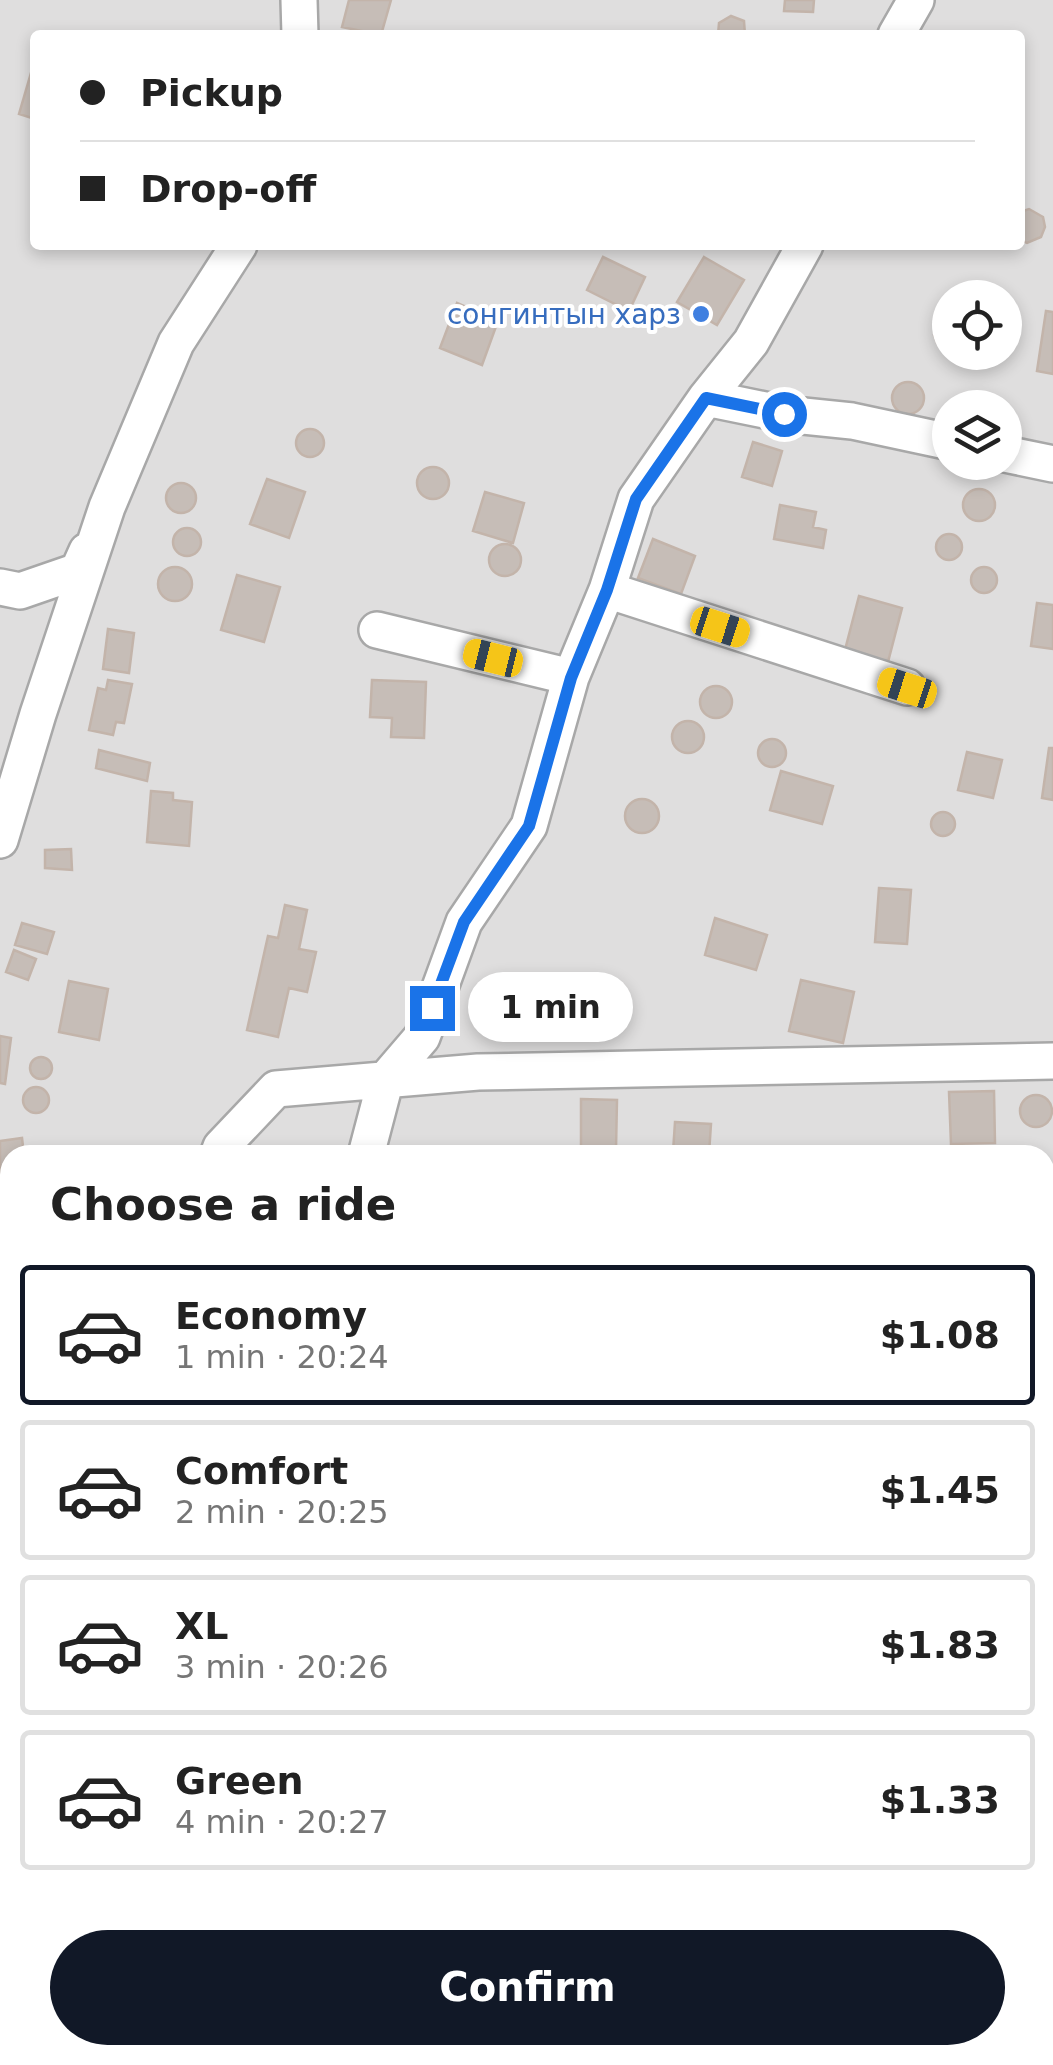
<!DOCTYPE html>
<html lang="en">
<head>
<meta charset="utf-8">
<style>
  :root { --surface:#fff; --page:#f6f6f6; --text:#222; --muted:#767676; --line:#e0e0e0; --accent:#111827 }
  body { margin:0; font-family:"DejaVu Sans",sans-serif; background:var(--page); color:var(--text); height:100vh; display:flex; flex-direction:column; font-size:38px; white-space:nowrap }
  * { box-sizing:border-box; margin:0 }
  p { font-size:32px; color:var(--muted) }
  .icon { flex:none; width:55px; height:55px; fill:none; stroke:currentColor; stroke-width:2; stroke-linecap:round; stroke-linejoin:round }
  .map { position:relative; flex:1; overflow:hidden }
  .side { position:absolute; left:0px; top:1145px; width:1055px; height:920px; display:flex; flex-direction:column; background:var(--surface); border-radius:30px 30px 0 0; box-shadow:0 5px 15px #0003 }
  .side>* { flex:none }
  .banner { position:absolute; left:30px; top:30px; width:995px; height:220px; border-radius:10px; box-shadow:0 5px 15px #0003; display:grid; align-content:center; height:220px; padding:0 50px; background:var(--surface) }
  .fabs { position:absolute; left:932px; top:280px; display:grid; gap:20px }
  .fabs a { display:grid; place-items:center; width:90px; height:90px; border-radius:50%; background:var(--surface); box-shadow:0 5px 15px #0003; font-size:50px }
  .end { position:absolute; width:45px; height:45px; margin:-22px; border:12px solid #1a73e8; background:#fff; box-shadow:0 0 0 5px #fff }
  .from { border-radius:50% }
  .bubble { position:absolute; height:70px; border-radius:35px; background:var(--surface); box-shadow:0 5px 15px #0003; font-size:32px; font-weight:700; line-height:70px; text-align:center }
  .car { position:absolute; width:30px; height:60px; margin:-30px -15px; border-radius:12px; box-shadow:0 0 8px 2px #0007; background:linear-gradient(#f5c518 24%,#345 0 40%,#f5c518 0 76%,#345 0 86%,#f5c518 0) }
  .banner b { display:flex; align-items:center; gap:35px; height:95px; font-size:38px }
  .banner b+b { border-top:2px solid var(--line) }
  .banner i { width:25px; height:25px; background:var(--text) }
  ul { padding:0; list-style:none }
  li { display:flex; align-items:center; gap:30px; height:140px; margin:0 20px 15px; padding:0 30px; border:5px solid var(--line); border-radius:10px }
  li div { flex:1 }
  li b { display:block; font-size:38px }
  li em { font-style:normal; font-weight:700 }
  li.active { border-color:var(--accent) }
  li>.icon { width:90px; height:90px; stroke-width:1.5 }
  h2 { padding:0 50px; font-size:45px; line-height:120px }
  .button { display:flex; gap:20px; margin-top:auto; padding:20px 50px }
  .button a { flex:1; height:115px; border-radius:60px; background:var(--accent); color:#fff; font-size:40px; font-weight:700; line-height:115px; text-align:center }
  .map>svg:first-child { display:block }
  .residential { fill:#dfdede; fill-rule:evenodd }
  .building { fill:#c6bdb7; stroke:#c3b4aa; stroke-width:2.5 }
  .lines { fill:none; stroke-linecap:round; stroke-linejoin:round }
  .street-casing { stroke:#a8a8a8; stroke-width:40 }
  .path { stroke:#f97c70; stroke-width:6; stroke-dasharray:5 5; stroke-linecap:butt }
  .street { stroke:#fff; stroke-width:35 }
  .route { stroke:#1a73e8; stroke-width:12 }
  .shop-dot { fill:#3f7fe0; stroke:#fff; stroke-width:4 }
  .labels { text-anchor:middle; stroke-width:8; stroke-linejoin:round; paint-order:stroke }
  .shop-label { font-size:28px; fill:#366cbe; stroke:#fff; text-anchor:end }
</style>
</head>
<body>
<div class="map">
<svg width="1053" height="2065" viewBox="0 0 1053 2065">
  <rect width="100%" height="100%" fill="#f1eee7"/>
  <path class="residential" d="M0,0H1053V2065H0ZM35,35H1020V245H35ZM950,298H1005V352H950ZM950,408H1005V462H950ZM10,1155H1045V2055H10Z"/>
  <path class="building" d="M349,0H391L381,35L342,27Z
    M785,0H814L813,12L784,11Z
    M731,16L744,21L745,35H718L719,23Z
    M33,66H35V119L19,114Z
    M1029,209L1043,217L1045,227L1041,237L1027,243L1020,240V212Z
    M603,257L645,277L629,311L587,290Z
    M704,257L744,280L717,325L677,302Z
    M457,303L498,321L482,365L440,348Z
    M1046,311L1053,312V374L1037,371Z
    M948,323L950,348H944L937,343L934,335L940,325Z
    M892 398a16 16 0 1 1 32 0a16 16 0 1 1-32 0Z
    M296 443a14 14 0 1 1 28 0a14 14 0 1 1-28 0Z
    M753,442L782,451L772,486L742,477Z
    M417 483a16 16 0 1 1 32 0a16 16 0 1 1-32 0Z
    M267,479L305,492L289,538L250,524Z
    M166 498a15 15 0 1 1 30 0a15 15 0 1 1-30 0Z
    M963 505a16 16 0 1 1 32 0a16 16 0 1 1-32 0Z
    M485,492L524,503L513,543L473,531Z
    M780,505L816,512L813,527L826,530L823,548L774,539Z
    M173 542a14 14 0 1 1 28 0a14 14 0 1 1-28 0Z
    M936 547a13 13 0 1 1 26 0a13 13 0 1 1-26 0Z
    M653,539L695,556L681,594L638,578Z
    M489 560a16 16 0 1 1 32 0a16 16 0 1 1-32 0Z
    M971 580a13 13 0 1 1 26 0a13 13 0 1 1-26 0Z
    M158 584a17 17 0 1 1 34 0a17 17 0 1 1-34 0Z
    M237,575L280,587L264,642L221,630Z
    M859,596L902,608L888,662L845,650Z
    M1037,603L1053,605V649L1031,646Z
    M108,629L134,633L129,673L103,669Z
    M108,680L132,684L124,723L116,722L113,735L89,730L98,688L106,690Z
    M372,680L426,682L424,738L391,737L392,718L370,717Z
    M700 702a16 16 0 1 1 32 0a16 16 0 1 1-32 0Z
    M672 737a16 16 0 1 1 32 0a16 16 0 1 1-32 0Z
    M758 753a14 14 0 1 1 28 0a14 14 0 1 1-28 0Z
    M1049,748H1053V800L1042,798Z
    M99,750L150,763L147,781L96,768Z
    M967,752L1002,760L993,798L958,790Z
    M781,771L833,786L822,824L770,810Z
    M151,791L173,793V800L192,802L189,846L147,842Z
    M625 816a17 17 0 1 1 34 0a17 17 0 1 1-34 0Z
    M931 824a12 12 0 1 1 24 0a12 12 0 1 1-24 0Z
    M71,849L72,870L45,868V850Z
    M879,888L911,890L907,944L875,942Z
    M285,905L307,910L299,949L316,952L307,992L289,988L278,1037L247,1030L268,936L278,938Z
    M715,918L767,935L756,970L705,955Z
    M22,923L54,932L47,954L15,945Z
    M14,950L36,959L28,980L6,972Z
    M500 994a16 16 0 1 1 32 0a16 16 0 1 1-32 0Z
    M801,980L854,992L843,1043L789,1031Z
    M69,981L108,989L99,1040L59,1032Z
    M0,1036L11,1038L5,1084L0,1083Z
    M30 1068a11 11 0 1 1 22 0a11 11 0 1 1-22 0Z
    M23 1100a13 13 0 1 1 26 0a13 13 0 1 1-26 0Z
    M994,1091L995,1143L951,1144L949,1092Z
    M1020 1111a16 16 0 1 1 32 0a16 16 0 1 1-32 0Z
    M581,1099L617,1100L616,1150H581Z
    M675,1122L711,1124L709,1154L673,1152Z
    M22,1138L24,1155H10V1177L0,1178V1141Z
    M0,1494H7L9,1533L0,1534Z
    M1045,1796L1053,1799V1836L1045,1833Z
    M1045,1910L1053,1914V1939L1045,1954Z
    M926,2055H967L963,2065H949Z"/>
  <g class="lines">
    <defs>
      <path id="street" d="M299,0L300,35
        M896,35L916,0
        M706,398L784,414L852,421L950,442
        M1005,454L1053,464
        M0,587L20,591L78,571L87,551
        M607,590L907,687
        M377,630L571,677
        M0,840L38,714L107,507L176,343L239,245
        M218,1155L221,1147L276,1089L478,1072L1053,1061
        M366,1155L386,1079L422,1037L464,922L529,826L571,677L607,590L636,499L706,398L751,342L805,245
        M1045,1709L1053,1696
        M733,2065L735,2055"/>
    </defs>
    <use href="#street" class="street-casing"/>
    <path class="path" d="M365,2055L367,2065"/>
    <use href="#street" class="street"/>
  </g>
  <g class="lines">
    <path class="route" d="M432,1008L464,922L529,826L571,678L607,590L636,499L706,398L784,414"/>
  </g>
  <circle class="shop-dot" cx="701" cy="314" r="10"/>
  <g class="labels">
    <g class="shop-label">
      <text x="681" y="324">сонгинтын харз</text>
    </g>
  </g>
</svg>
<div class="fabs">
<a><svg class="icon" aria-label="locate" viewBox="0 0 24 24"><circle cx="12" cy="12" r="6"/><path d="M12 2v4M12 18v4M2 12h4M18 12h4"/></svg></a>
<a><svg class="icon" aria-label="layers" viewBox="0 0 24 24"><path d="M12 4l9 5-9 5-9-5zM3 14l9 5 9-5"/></svg></a>
</div>
<i class="end from" style="left:784px;top:414px"></i>
<i class="end" style="left:432px;top:1008px"></i>
<div class="bubble" style="left:468px;top:972px;width:165px">1 min</div>
<i class="car" style="left:720px;top:627px;rotate:108deg"></i>
<i class="car" style="left:493px;top:658px;rotate:284deg"></i>
<i class="car" style="left:907px;top:688px;rotate:288deg"></i>
<div class="banner">
<b><i class="from"></i>Pickup</b>
<b><i></i>Drop-off</b>
</div>
<section class="side">
<h2>Choose a ride</h2>
<ul>
<li class="active"><svg class="icon" aria-label="car" viewBox="0 0 24 24"><path d="M5 17H2v-5l4-1 3-4h7l3 4 3 1v5h-3M9 17h6M6 11h13"/><circle cx="7" cy="17" r="2"/><circle cx="17" cy="17" r="2"/></svg><div><b>Economy</b><p>1 min · 20:24</p></div><em>$1.08</em></li>
<li><svg class="icon" aria-label="car" viewBox="0 0 24 24"><path d="M5 17H2v-5l4-1 3-4h7l3 4 3 1v5h-3M9 17h6M6 11h13"/><circle cx="7" cy="17" r="2"/><circle cx="17" cy="17" r="2"/></svg><div><b>Comfort</b><p>2 min · 20:25</p></div><em>$1.45</em></li>
<li><svg class="icon" aria-label="car" viewBox="0 0 24 24"><path d="M5 17H2v-5l4-1 3-4h7l3 4 3 1v5h-3M9 17h6M6 11h13"/><circle cx="7" cy="17" r="2"/><circle cx="17" cy="17" r="2"/></svg><div><b>XL</b><p>3 min · 20:26</p></div><em>$1.83</em></li>
<li><svg class="icon" aria-label="car" viewBox="0 0 24 24"><path d="M5 17H2v-5l4-1 3-4h7l3 4 3 1v5h-3M9 17h6M6 11h13"/><circle cx="7" cy="17" r="2"/><circle cx="17" cy="17" r="2"/></svg><div><b>Green</b><p>4 min · 20:27</p></div><em>$1.33</em></li>
</ul>
<div class="button"><a>Confirm</a></div>
</section>
</div>
</body>
</html>
